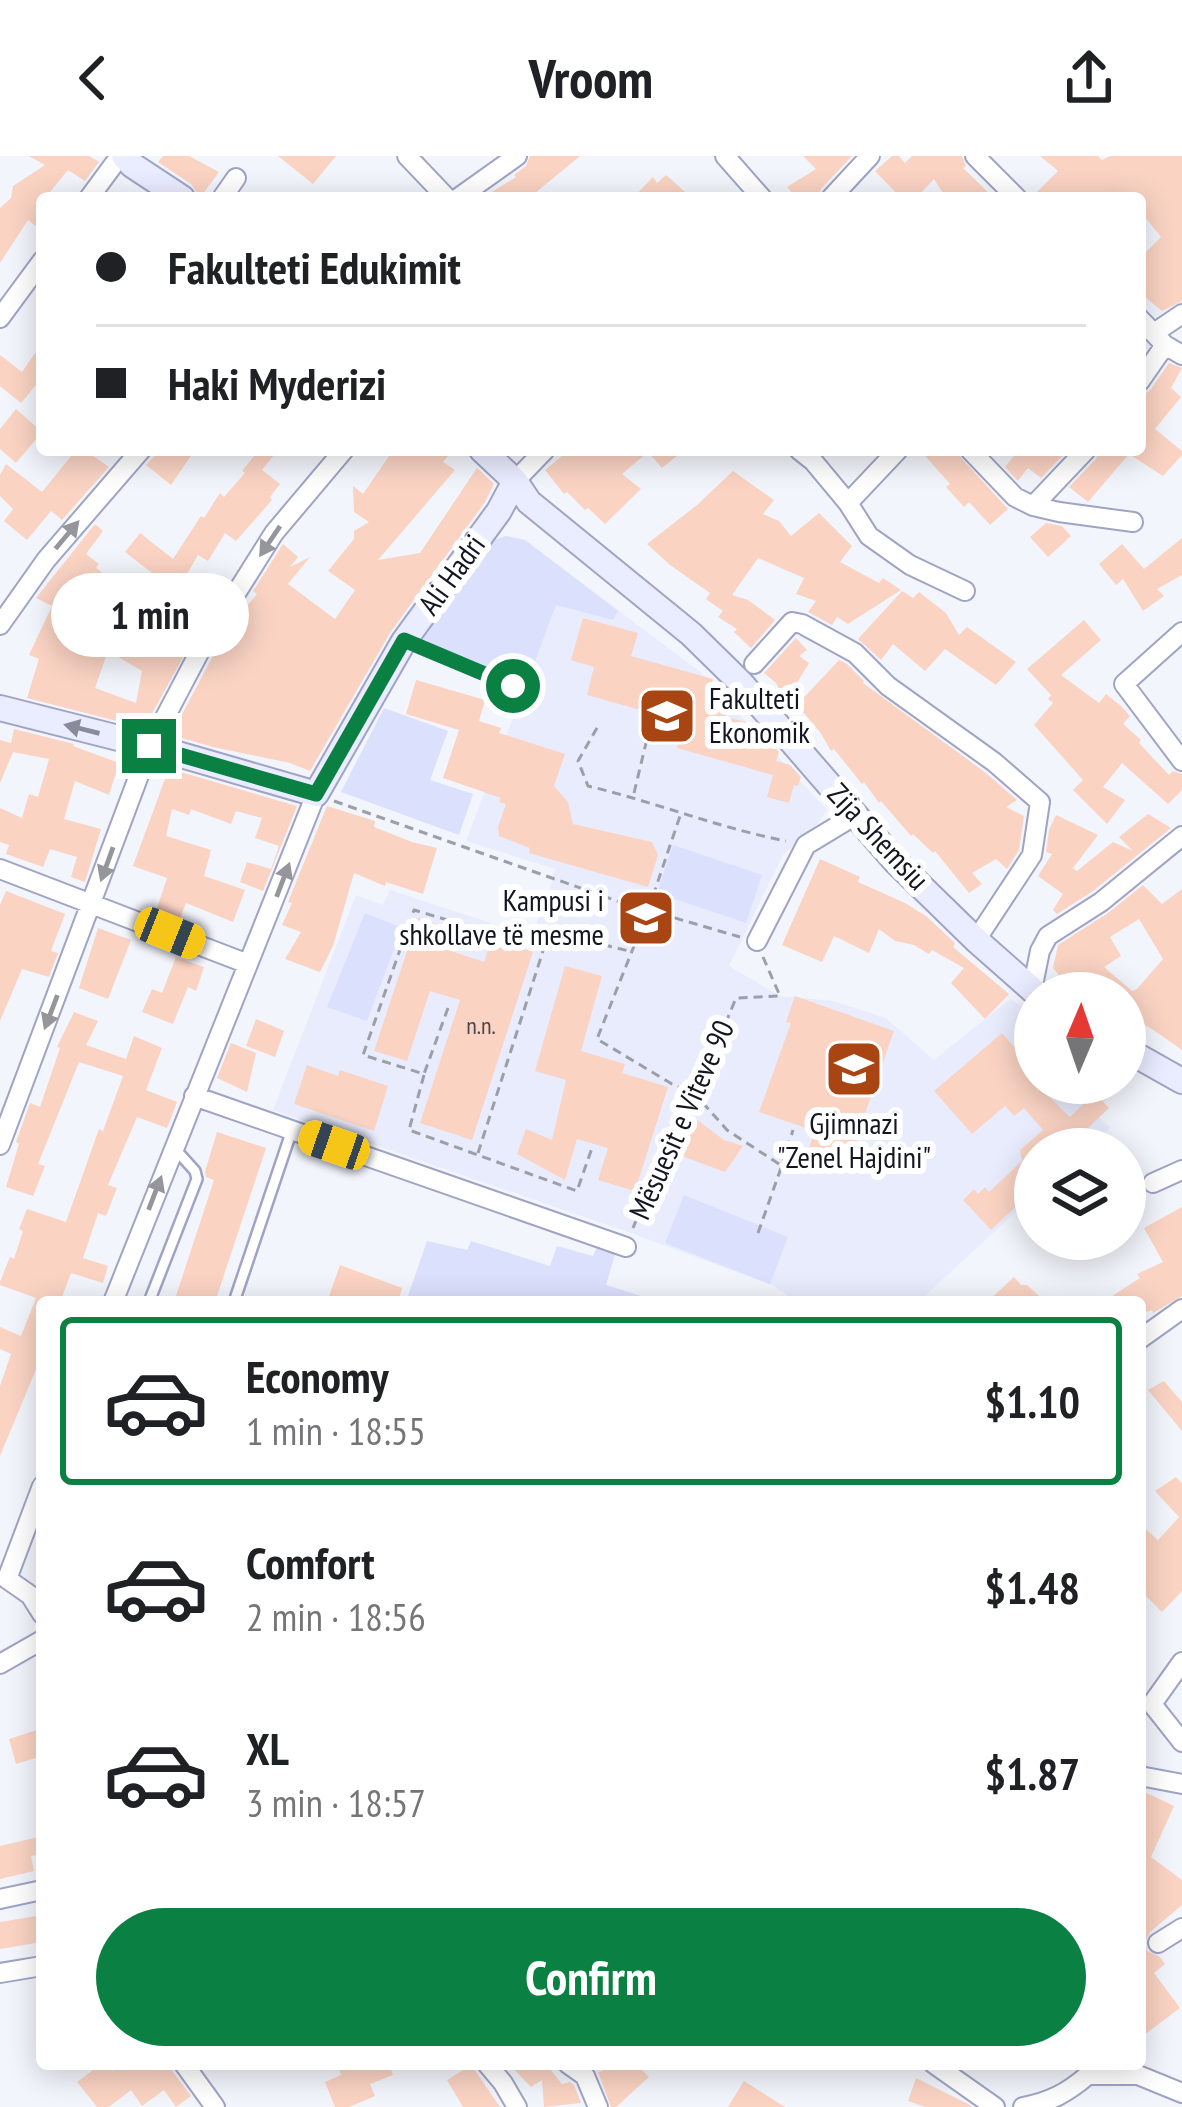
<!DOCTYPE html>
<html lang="en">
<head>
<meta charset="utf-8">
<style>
  :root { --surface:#fff; --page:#f2f2f2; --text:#202124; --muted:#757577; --line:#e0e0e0; --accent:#0b8043 }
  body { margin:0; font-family:"PT Sans Narrow",sans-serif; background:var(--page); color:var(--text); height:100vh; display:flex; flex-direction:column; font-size:45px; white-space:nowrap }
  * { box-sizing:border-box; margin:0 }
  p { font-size:39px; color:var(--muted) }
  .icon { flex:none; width:66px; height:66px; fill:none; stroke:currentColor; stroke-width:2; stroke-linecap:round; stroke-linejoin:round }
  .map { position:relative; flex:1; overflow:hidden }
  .side { position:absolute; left:36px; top:1140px; width:1110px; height:774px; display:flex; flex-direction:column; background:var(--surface); border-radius:12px; box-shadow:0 6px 30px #0003 }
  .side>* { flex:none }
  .banner { position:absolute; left:36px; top:36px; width:1110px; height:264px; border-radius:12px; box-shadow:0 6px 30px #0003; display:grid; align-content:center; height:264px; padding:0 60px; background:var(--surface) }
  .needle { width:78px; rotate:2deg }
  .fabs { position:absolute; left:1014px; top:816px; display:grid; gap:24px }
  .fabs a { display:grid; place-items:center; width:132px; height:132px; border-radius:50%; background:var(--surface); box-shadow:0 6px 30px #0003; font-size:60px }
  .end { position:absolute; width:54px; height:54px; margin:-27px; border:15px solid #0b8043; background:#fff; box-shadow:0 0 0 6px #fff }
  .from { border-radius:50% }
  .bubble { position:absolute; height:84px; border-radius:42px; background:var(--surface); box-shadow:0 6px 30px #0003; font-size:39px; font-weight:700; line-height:84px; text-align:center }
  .car { position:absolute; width:36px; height:72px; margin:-36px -18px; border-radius:15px; box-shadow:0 0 9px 3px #0007; background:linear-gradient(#f5c518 24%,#345 0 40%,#f5c518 0 76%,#345 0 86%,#f5c518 0) }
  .banner b { display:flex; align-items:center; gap:42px; height:114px; font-size:45px }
  .banner b+b { border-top:3px solid var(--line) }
  .banner i { width:30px; height:30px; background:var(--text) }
  ul { padding:21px 0 0; list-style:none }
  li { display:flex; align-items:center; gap:36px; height:168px; margin:0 24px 18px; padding:0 36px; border:6px solid transparent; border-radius:12px }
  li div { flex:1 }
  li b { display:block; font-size:45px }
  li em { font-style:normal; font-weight:700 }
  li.active { border-color:var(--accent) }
  li>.icon { width:108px; height:108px; stroke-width:1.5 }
  .action { display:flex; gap:24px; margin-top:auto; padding:24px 60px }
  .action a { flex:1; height:138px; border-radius:72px; background:var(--accent); color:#fff; font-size:48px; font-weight:700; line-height:138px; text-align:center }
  header { display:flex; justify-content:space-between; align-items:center; height:156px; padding:0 60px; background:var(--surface); font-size:54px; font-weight:700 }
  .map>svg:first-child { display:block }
  .built { fill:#e9ecfd }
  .green { fill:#dbe0fd }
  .building { fill:#fad3c3; fill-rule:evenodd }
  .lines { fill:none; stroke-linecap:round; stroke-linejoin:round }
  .lane-casing { stroke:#9fa4c5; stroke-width:14 }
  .street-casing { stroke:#9fa4c5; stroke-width:22 }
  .secondary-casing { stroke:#9fa4c5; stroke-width:28 }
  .path { stroke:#9d9fa8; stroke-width:3; stroke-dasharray:9 6; stroke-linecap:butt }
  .lane { stroke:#fff; stroke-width:9 }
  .street { stroke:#fff; stroke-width:18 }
  .secondary { stroke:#eaecff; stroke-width:24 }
  .oneway { fill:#95969b }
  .oneway2 { fill:#898b9b }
  .route { stroke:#0b8043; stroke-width:15 }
  .labels { text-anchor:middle; stroke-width:12; stroke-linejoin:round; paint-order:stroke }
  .number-label { font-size:24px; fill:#4d444a }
  .street-label { font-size:30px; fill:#131521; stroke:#fff }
  .poi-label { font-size:30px; fill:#131521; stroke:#fff; text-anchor:start }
</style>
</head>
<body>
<header><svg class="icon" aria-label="back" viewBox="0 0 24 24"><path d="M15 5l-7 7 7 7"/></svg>Vroom<svg class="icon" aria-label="share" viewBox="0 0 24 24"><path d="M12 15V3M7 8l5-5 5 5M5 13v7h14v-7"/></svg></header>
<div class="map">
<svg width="1182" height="1951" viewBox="0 0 1182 1951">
  <rect width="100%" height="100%" fill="#f3f5fc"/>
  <path class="built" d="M506,380L525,384L699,515L827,654L813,674L783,699L729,810L780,840L833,845L886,862L934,904L1010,843L1035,859V927H1119L1094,958L1110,971L1093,993H1035V1052L1019,1053L918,1146H797L774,1130L631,1077L273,954L356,739L383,749L390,734L531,780L548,740L555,713L466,685L524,532L419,489Z"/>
  <path class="green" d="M506,380L525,384L618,455L613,464L556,449L525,532L419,489L491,385Z
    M384,552L448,575L430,624L473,638L459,679L341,636Z
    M673,689L762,719L746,767L657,737Z
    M365,757L402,772L367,865L327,851Z
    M684,1039L788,1081L770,1128L665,1087Z
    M427,1085L467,1094L471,1085L550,1110L557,1090L593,1100L599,1086L617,1092L606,1129L661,1146H406Z"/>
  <path class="building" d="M29,0H89L99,6L85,25L68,14L45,42H42V75L28,64L0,107V52L11,42L13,30L45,9Z
    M163,0H189L219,16L200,42L191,28L158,6Z
    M278,0H336L313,28Z
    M530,0H580L529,42H482L516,21L514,19L526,10Z
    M803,0H852L821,33L818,42H797L787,31L816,13Z
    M892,0H899L905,7L912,0H962L966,10L963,12L994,42H946L934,23L916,42H901L875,15Z
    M1040,0H1098L1102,4L1110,0H1182V145L1162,155L1140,137V102L1161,81L1140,55V42H1031L1058,15Z
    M666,19L692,42H633L653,21L657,27Z
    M42,187V222L21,247L0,230V199L22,216Z
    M1169,207L1182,212L1171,232L1181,241L1155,273L1182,295V299L1163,320L1129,298L1088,346L1069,331L1096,303L1099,294H1140V242L1151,233Z
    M16,253L42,276L16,307L0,293V273Z
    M76,294H85L109,311L62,364L51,355L27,384L4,365L13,353L0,340V319L6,308L42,336Z
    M160,294H195L171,329L146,309Z
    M259,294H278L262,314L280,328L270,341L272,344L236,385L225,377L208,405L198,399L177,435L208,456L144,572L27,542L39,503L29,499L52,450L36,442L95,368L103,375L86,398L99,408L96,412L146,449L161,424L125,396L140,377L173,403L201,360L204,362L220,337L224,341L245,317L242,315ZM108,495L142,515L136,547L95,532Z
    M393,294H453L443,306L455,314L378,404L420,397L477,312L494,328L485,346L390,477L310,615L290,607L213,591L171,579L213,500L233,467L257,438L253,435L283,388L298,401L290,411L310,401L288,428L335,463L355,434L328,415L354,383V375L369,366L354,356L353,330L363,338Z
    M569,294H684L662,312L648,296L622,318L641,333L605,368L588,352L585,354L567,336L564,338L545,314Z
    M920,294H954L1008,353L990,369L969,346L964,351L946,331L950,328Z
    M1019,294H1059L1064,298L1041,322L1028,312L1018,325L1005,311Z
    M733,315L774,344L763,358L779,365L791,380L819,357L852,390L840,406L879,427L883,422L901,434L848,468L837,461L832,469L808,456L816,445L796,438L804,422L758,402L732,439L748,444L775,464L751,492L734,476L737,473L718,461L723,455L706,443L710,437L670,409L647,388L697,349Z
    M1046,367L1062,370L1071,380L1048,401L1030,381Z
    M1182,382V419L1157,433L1164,440L1143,455L1123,423L1116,429L1099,408L1122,388L1144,413Z
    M902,435L913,442L919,436L946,457L959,479L967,471L1016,506L996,529L945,493L925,515L893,488L881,504L858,483Z
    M583,462L638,477L631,500L713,523L707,550L727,556L726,561L746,566L743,580L772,588L779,596L776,605L790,609L801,621L798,630L794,629L789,647L767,641L773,619L677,592L683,570L654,562L655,558L587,539L594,511L571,504Z
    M1084,464L1101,484L1061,519L1099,547L1106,538L1121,550L1130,560L1123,568L1141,584L1139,587L1169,619L1173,615L1182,618V634L1168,648L1122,607L1103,631L1125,644L1107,668L1073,634L1083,624L1034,569L1053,547L1048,543L1051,539L1027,513Z
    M796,482L807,494L799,500L809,507L786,545L776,527L764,517Z
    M839,504L847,508L864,525L863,527L986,617L1017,644L1006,651L1024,660L1019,694L1007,713L996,703L972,717L982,728L969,737L935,695L933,697L913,678L911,680L881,645L879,647L864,626L862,628L834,593L831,595L820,576L797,549Z
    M416,524L485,544L479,565L501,572L499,577L565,598L554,630L568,646L573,668L652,686L658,699L648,731L529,697L530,692L499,680L498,671L506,648L499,646L501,642L443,622L459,574L406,558Z
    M14,573L74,588L73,590L119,607L109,639L75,625L64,663L101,673L85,726L71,721L77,701L50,693L43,711L6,698L9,689L0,686V652L22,662L29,638L38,641L49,603L13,596L0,627V584L11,587Z
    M160,610L297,650L263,735L240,726L247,706L271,713L279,690L255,682L262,662L236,655L231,668L191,653L189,659L172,653L166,680L211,694L204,720L245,734L233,766L186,747L178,767L155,758L167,722L133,710L166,620L158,617Z
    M327,650L375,665L374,671L412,686L437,692L423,738L386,726L385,730L354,717L333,790L320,816L285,803L301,776L282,769L292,747L288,746Z
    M1148,658L1171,672L1093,735L1057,758L1053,754L1063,738L1038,720L1052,698L1046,696L1049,674L1056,659L1098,679L1073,712L1077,715L1113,686L1133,695L1119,681Z
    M820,703L860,721L858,726L905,747L926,760L955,787L953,791L1009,838L985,863L951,827L964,812L932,794L929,798L914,789L895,785L879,773L869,797L834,780L822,806L782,789Z
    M1143,729L1162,748L1182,733V894L1152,873L1125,859V837H1074L1053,812L1058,789L1108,757ZM1139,763L1163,803L1137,833L1132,835L1104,811L1121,800L1110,781Z
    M6,735L65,758L51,795L58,797L49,821L22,813L0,865V749Z
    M418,762L446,771L439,791L484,806L492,783L533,796L472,984L420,967L460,844L430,835L407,905L374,895Z
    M98,772L131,784L108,843L79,832Z
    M176,801L204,811L196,835L188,831L173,868L142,856L152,833L162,837Z
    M565,810L602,820L581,895L625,908L622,917L668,931L635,1035L598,1024L608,992L577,983L565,1024L517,998L526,973L552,984L566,924L535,915Z
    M795,840L894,875L848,1006L809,992L815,975L759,956L791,867L786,866Z
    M74,856L98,865L86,889L126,903L134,880L162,892L146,934L177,946L167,972L137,961L108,1029L117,1032L106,1060L98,1057L83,1102L108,1110L103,1127L71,1117L60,1146H42V1199L0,1300V1230L11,1198L0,1193V1171L21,1180L36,1142L0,1129V1126L10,1101L14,1103L23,1075L19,1073L27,1053L66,1066L99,973L103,975L123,920L79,906L38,1008L45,1010L33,1040L6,1031L19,988L16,986L30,947L40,951L60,892L57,891Z
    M256,863L284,875L275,901L246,890Z
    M1002,877L1035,915V927L1070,961L1095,937L1109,952L1066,993H1035V1037H1030L991,1074L963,1044L974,1033L978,1038L985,1031L989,1036L1022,1005L1020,994L1043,974L1024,952L1014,960L1005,950L972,978L934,935Z
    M231,887L256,897L247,936L217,922Z
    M307,909L338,920L340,914L388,930L374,975L294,948Z
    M696,963L724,984L743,990L725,1016L682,1000Z
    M217,976L266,992L215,1146H174L214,1024L206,1021L205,1016Z
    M1182,1051V1140L1153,1157L1152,1154L1140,1158V1146H1103L1140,1122L1137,1118L1163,1106L1144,1072Z
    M340,1109L402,1132L398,1146H327Z
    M1014,1121L1021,1129H1027L1046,1146H987Z
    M1164,1225L1182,1246V1275L1148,1234Z
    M1176,1321L1182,1327V1435L1162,1456L1140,1434V1368L1158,1384L1179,1361L1155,1335Z
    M37,1574L42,1600L16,1608L9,1583Z
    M1140,1634L1174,1650L1151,1701L1182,1724V1749L1150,1776L1145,1786L1147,1795L1159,1800L1165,1808L1154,1817L1180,1852L1140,1882Z
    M42,1680V1698L31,1700L34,1715L0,1723V1690Z
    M42,1759V1786L0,1793V1766Z
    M101,1908H106L112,1915L122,1908H171L173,1916L191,1940L176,1951L164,1934L142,1950L131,1934L109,1951H97L77,1926Z
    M337,1908H389L393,1919L370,1928L375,1940L349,1951H335L325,1926L341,1919Z
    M473,1908L476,1916L500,1951H463L447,1924Z
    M509,1908H546L562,1928L570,1926L574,1929L581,1947L544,1951L542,1924L531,1931Z
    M596,1908H636L649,1921L616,1951H611L598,1916L603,1915Z
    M916,1922L968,1948L972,1951H925L908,1945Z
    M744,1925L785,1951H728Z"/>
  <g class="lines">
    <defs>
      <path id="lane" d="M409,487L513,530
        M149,1146L197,1023L195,1015L176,994
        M234,1146L292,974"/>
      <path id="street" d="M407,0L447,42
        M725,0L762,42
        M975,0L1017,42
        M89,42L120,0
        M222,42L236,22
        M458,42L517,0
        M831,42L870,0
        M0,162L42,105
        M1140,163L1165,189L1182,199
        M1154,177L1182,158
        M1140,225L1165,189
        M799,294L813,305L848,347
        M898,294L848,347L869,380L910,409L965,435
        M970,294L1015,341L1033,350L1086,294
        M515,325L545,294
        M1033,350L1059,356L1133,366
        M0,469L46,404L141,294
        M1182,476L1124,528L1182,605
        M754,508L792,466L802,468L855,497L888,530L994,606L1040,646L1032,699L976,784
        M0,713L248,808
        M757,785L806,689L854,660
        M1032,834L1040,795L1048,780L1101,746L1182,680
        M194,940L626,1091
        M0,989L150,590L201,493L274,377L344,294
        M1153,1027L1182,1014
        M113,1146L316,638
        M1140,1183L1182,1153
        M7,1423L42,1330
        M7,1423L30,1439L42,1458
        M1182,1506L1152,1548L1182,1586
        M0,1508L42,1484
        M1140,1620L1182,1628
        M0,1743L42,1734
        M1158,1787L1182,1772
        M0,1817L42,1810
        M184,1908L215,1951
        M487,1908L503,1927L517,1951
        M568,1908L585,1920L598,1951
        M934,1908L995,1951
        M1088,1919H1138L1182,1937
        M1023,1951C1050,1946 1067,1937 1088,1919"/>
      <path id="secondary" d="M124,0L132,9L182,42
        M482,294L515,325L529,346L691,478L741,527L896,706L976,784L1036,837
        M0,552L150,590L316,638L404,485L499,355L515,325
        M1125,893L1182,925"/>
    </defs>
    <use href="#lane" class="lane-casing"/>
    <use href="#street" class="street-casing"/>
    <use href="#secondary" class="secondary-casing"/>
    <path class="path" d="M597,572L578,605L588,630C655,646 719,672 786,685
      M634,637L646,587
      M334,645L617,745L740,781
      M653,740L681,657
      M640,775L597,883L672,928L696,939L727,974L782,1010L793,974
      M448,852L424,918L363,899L414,754L544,793L552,776L633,796
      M424,919L409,974L577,1035L593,989
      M478,997L543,795
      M633,1072L667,989L696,939L736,842L780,840L763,801
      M758,1077L781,1012"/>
    <use href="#lane" class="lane"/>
    <use href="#street" class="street"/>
    <use href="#secondary" class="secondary"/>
  </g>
  <defs><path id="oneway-solid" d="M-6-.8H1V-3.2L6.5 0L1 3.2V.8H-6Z" transform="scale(3)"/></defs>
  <g class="oneway">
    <use href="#oneway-solid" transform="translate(67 379) rotate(-50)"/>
    <use href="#oneway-solid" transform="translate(270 385) rotate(124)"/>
    <use href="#oneway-solid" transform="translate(107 708) rotate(110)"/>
    <use href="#oneway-solid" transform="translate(283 724) rotate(-69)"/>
    <use href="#oneway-solid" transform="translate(51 856) rotate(111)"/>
    <use href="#oneway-solid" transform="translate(155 1037) rotate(-69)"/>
  </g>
  <use class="oneway2" href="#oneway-solid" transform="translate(82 573) rotate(-166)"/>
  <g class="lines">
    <path class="route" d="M149,590L316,638L404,484L513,530"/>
  </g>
  <defs>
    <symbol id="university-square" viewBox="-11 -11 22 22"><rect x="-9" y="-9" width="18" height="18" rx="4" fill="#a94512" stroke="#fff"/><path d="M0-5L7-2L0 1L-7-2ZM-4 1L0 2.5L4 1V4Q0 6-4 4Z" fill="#fff"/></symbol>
    <symbol id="school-square" viewBox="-11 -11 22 22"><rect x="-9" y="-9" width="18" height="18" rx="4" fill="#a94512" stroke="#fff"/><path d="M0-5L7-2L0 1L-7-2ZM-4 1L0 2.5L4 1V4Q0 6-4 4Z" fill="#fff"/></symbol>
  </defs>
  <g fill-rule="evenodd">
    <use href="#university-square" x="634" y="527" width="66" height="66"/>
    <use href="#school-square" x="613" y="729" width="66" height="66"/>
    <use href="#school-square" x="821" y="880" width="66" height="66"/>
  </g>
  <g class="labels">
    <g class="number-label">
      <text x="481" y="878">n.n.</text>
    </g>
    <g class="street-label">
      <text transform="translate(452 419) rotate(-54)" y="10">Ali Hadri</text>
      <text transform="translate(878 681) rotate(47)" y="10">Zija Shemsiu</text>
      <text transform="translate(682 964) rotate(-66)" y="10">Mësuesit e Viteve 90</text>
    </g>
    <g class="poi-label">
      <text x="709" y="553">Fakulteti<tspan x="709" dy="34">Ekonomik</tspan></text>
      <text x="604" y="755" text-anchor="end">Kampusi i<tspan x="604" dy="34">shkollave të mesme</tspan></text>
      <text x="854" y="978" text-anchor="middle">Gjimnazi<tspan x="854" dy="34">"Zenel Hajdini"</tspan></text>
    </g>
  </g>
</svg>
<div class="fabs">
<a><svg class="needle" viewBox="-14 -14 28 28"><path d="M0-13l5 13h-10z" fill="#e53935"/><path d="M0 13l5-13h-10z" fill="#757577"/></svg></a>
<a><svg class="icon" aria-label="layers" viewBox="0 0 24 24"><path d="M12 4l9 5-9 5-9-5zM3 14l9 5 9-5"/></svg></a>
</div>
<i class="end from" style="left:513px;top:530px"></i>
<i class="end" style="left:149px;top:590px"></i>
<div class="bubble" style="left:51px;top:417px;width:198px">1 min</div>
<i class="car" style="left:170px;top:777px;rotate:112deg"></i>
<i class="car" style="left:334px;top:989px;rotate:289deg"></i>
<div class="banner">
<b><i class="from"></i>Fakulteti Edukimit</b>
<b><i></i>Haki Myderizi</b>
</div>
<section class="side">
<ul>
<li class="active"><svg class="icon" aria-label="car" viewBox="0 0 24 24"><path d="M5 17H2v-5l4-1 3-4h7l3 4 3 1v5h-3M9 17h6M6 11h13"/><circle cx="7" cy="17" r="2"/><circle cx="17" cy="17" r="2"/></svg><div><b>Economy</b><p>1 min · 18:55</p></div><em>$1.10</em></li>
<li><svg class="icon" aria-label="car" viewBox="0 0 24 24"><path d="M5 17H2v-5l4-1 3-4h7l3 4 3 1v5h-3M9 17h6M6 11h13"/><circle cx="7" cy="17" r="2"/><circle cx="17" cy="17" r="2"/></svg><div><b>Comfort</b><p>2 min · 18:56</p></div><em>$1.48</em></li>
<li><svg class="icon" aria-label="car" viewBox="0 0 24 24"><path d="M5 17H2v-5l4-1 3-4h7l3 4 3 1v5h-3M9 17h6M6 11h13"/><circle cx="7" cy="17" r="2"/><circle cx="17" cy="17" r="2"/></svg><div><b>XL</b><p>3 min · 18:57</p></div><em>$1.87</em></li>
</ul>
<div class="action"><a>Confirm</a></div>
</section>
</div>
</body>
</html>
